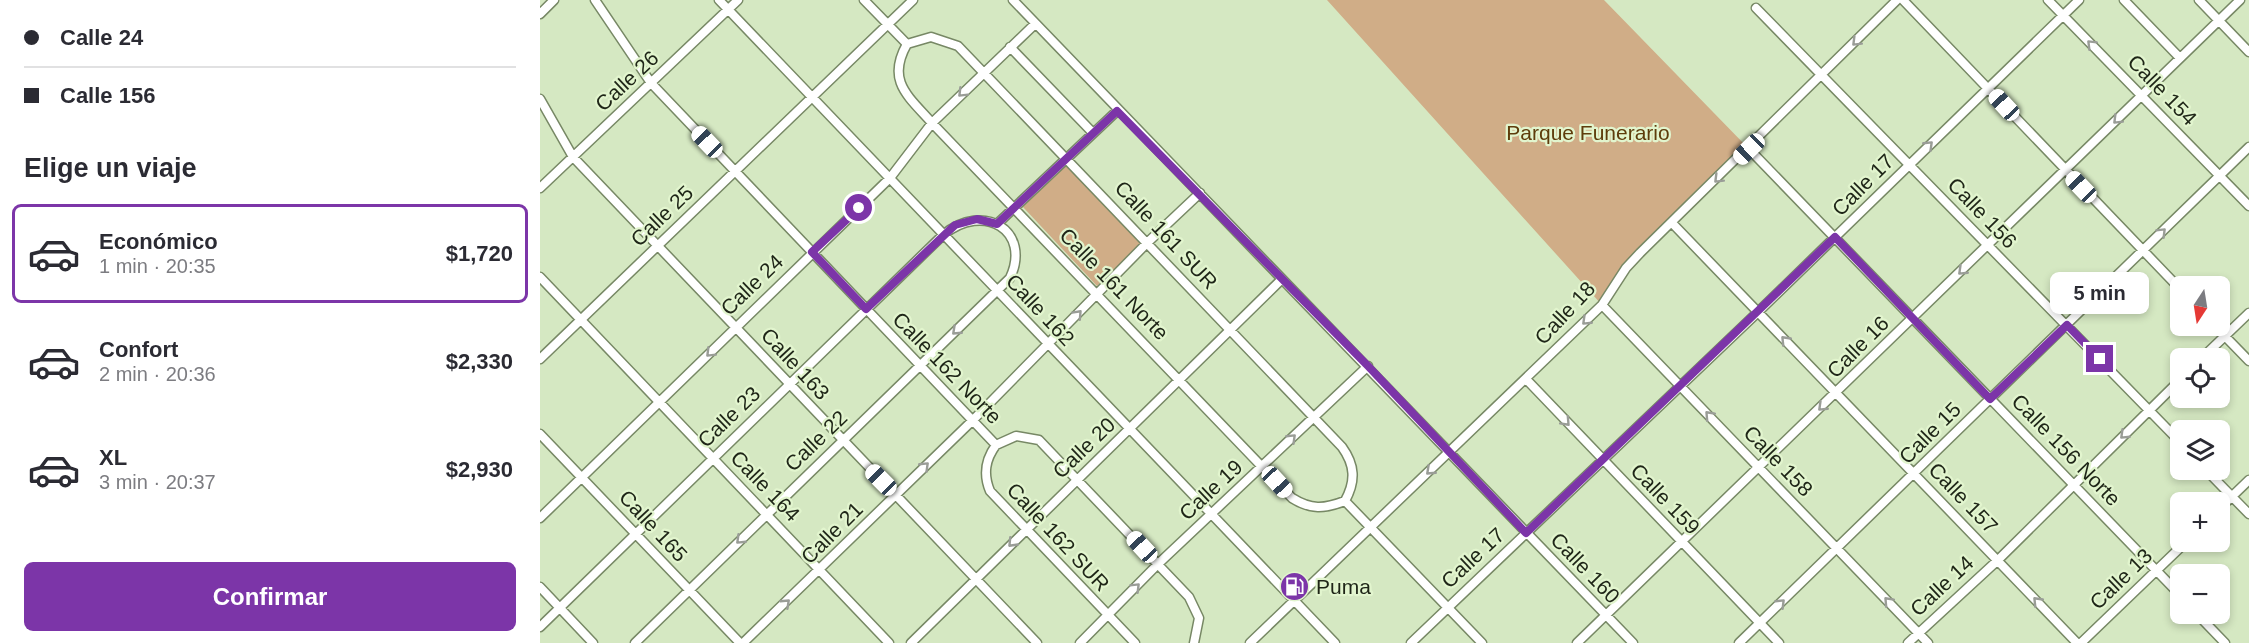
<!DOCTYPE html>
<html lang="es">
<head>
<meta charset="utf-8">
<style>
  :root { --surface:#fff; --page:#f2f2f3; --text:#2b2b33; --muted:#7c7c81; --line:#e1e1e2; --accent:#7c35a8 }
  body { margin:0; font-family:Helvetica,sans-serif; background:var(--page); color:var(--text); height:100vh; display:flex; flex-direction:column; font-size:22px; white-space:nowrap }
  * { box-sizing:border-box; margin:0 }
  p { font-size:20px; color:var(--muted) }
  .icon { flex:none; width:33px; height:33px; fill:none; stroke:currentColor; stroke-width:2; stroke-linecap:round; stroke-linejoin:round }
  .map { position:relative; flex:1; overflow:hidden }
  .side { display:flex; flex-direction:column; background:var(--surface); width:540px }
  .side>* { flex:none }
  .hud { display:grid; align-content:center; height:132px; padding:0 24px; background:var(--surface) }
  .needle { width:39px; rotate:192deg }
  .controls { position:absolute; left:1630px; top:276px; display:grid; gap:12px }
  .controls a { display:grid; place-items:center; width:60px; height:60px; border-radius:9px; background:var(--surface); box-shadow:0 3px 9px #0003; font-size:30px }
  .end { position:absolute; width:27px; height:27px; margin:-14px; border:8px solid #7c35a8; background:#fff; box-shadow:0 0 0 3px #fff }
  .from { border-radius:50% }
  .bubble { position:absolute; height:42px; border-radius:9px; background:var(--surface); box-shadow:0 3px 9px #0003; font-size:20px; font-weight:700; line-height:42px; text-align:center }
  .car { position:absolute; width:18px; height:36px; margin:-18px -9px; border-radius:8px; box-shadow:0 0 4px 2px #0007; background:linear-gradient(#fff 24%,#345 0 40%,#fff 0 76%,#345 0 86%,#fff 0) }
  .hud b { display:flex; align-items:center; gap:21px; height:57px; font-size:22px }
  .hud b+b { border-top:2px solid var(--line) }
  .hud i { width:15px; height:15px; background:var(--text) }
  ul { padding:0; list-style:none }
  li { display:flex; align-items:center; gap:18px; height:99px; margin:0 12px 9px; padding:0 12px; border:3px solid transparent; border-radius:9px }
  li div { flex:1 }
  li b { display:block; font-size:22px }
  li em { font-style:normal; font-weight:700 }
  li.on { border-color:var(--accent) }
  li>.icon { width:54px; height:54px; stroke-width:1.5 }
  h2 { padding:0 24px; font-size:27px; line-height:72px }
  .action { display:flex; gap:12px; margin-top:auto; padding:12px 24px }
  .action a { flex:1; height:69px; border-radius:9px; background:var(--accent); color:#fff; font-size:24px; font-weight:700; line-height:69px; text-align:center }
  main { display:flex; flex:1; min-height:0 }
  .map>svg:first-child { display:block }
  .green { fill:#d0ad87 }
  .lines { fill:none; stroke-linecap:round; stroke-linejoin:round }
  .minor-casing { stroke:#778865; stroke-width:11 }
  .minor { stroke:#fff; stroke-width:8 }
  .oneway { stroke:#9a9d97 }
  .route { stroke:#7c35a8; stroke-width:8 }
  .labels { text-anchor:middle; stroke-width:4.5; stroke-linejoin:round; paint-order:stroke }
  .street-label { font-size:21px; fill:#1e2517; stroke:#e2f5ce }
  .park-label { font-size:21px; fill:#5e3c0b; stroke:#e2f5ce }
  .poi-label { font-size:21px; fill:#1e2517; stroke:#e2f5ce; text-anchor:start }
</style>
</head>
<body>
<main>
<section class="side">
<div class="hud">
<b><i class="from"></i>Calle 24</b>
<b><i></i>Calle 156</b>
</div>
<h2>Elige un viaje</h2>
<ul>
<li class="on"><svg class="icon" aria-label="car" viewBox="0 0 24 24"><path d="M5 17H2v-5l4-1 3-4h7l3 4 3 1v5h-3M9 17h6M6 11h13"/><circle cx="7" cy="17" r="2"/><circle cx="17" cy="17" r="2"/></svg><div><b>Económico</b><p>1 min · 20:35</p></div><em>$1,720</em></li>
<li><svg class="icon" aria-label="car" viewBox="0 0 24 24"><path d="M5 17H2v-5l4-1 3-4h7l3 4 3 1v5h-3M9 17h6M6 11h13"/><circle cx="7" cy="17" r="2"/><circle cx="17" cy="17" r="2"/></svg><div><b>Confort</b><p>2 min · 20:36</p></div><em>$2,330</em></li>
<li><svg class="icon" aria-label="car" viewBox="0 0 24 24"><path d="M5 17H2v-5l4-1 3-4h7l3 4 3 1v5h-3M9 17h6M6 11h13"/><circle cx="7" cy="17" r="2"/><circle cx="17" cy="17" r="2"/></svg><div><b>XL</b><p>3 min · 20:37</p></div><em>$2,930</em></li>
</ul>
<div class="action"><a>Confirmar</a></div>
</section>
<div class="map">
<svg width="1709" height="643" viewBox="0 0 1709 643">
  <rect width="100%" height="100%" fill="#d5e8c2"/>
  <path class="green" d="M787,0H1064L1209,149L1086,263L1062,305Z
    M526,163L602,243L557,286L483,207Z"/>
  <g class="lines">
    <defs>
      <path id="minor" d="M55,0L111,83L456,445L476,436L499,440L649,597L659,618L654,643
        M179,0L795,643
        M324,0L367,44
        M473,0L1093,643
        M1363,0L1641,290
        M1508,0L1709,206
        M1584,0L1640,58
        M1659,0L1709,52
        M1216,8L1641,443
        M0,14L14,0
        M367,44C346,81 368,96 392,123L752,498C771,510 784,509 805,501
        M367,44L391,37L418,46L802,447C815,465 816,481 805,501
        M470,47L553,133
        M0,99L33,157L497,643
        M1209,149L1641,596
        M0,188L198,0
        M457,224L577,111
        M1133,224L1537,643
        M0,277L349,643
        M1062,305L1388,643
        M1675,326L1709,361
        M1662,358L1709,313
        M0,359L373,0
        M986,379L1239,643
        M0,434L200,643
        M456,445C445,460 443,474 450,491L595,643
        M1666,470L1709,514
        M805,501L942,643
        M1680,508L1709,480
        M0,518L350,178L392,123L495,24
        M0,587L53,643
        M1657,614L1685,643
        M0,627L403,235C444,201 492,231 470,278L95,643
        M203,643L433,420L608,242L660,193
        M371,643L742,279
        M540,643L618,564L828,366
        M710,643L1062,305L1086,268L1100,253L1357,0
        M871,643L1218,312L1539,0
        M1037,643L1700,0
        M1199,643L1709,147
        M1368,643L1458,560L1641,379
        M1541,643L1646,542"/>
    </defs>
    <use href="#minor" class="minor-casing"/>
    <use href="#minor" class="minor"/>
  </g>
  <defs><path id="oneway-chevron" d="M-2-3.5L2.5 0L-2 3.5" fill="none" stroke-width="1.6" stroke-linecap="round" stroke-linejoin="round" transform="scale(1.5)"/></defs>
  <g class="oneway">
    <use href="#oneway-chevron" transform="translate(1316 42) rotate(135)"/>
    <use href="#oneway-chevron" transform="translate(1551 44) rotate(-135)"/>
    <use href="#oneway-chevron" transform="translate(422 93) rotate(135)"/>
    <use href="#oneway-chevron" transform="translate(1577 120) rotate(135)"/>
    <use href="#oneway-chevron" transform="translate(1389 145) rotate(-44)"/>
    <use href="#oneway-chevron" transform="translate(1178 179) rotate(135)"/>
    <use href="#oneway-chevron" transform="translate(1622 232) rotate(-45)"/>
    <use href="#oneway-chevron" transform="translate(1422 271) rotate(136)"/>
    <use href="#oneway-chevron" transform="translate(538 314) rotate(-47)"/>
    <use href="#oneway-chevron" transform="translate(1046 321) rotate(136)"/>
    <use href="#oneway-chevron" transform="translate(416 331) rotate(137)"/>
    <use href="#oneway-chevron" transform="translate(1245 340) rotate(-134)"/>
    <use href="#oneway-chevron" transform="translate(170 353) rotate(135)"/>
    <use href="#oneway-chevron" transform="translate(1282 407) rotate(136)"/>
    <use href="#oneway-chevron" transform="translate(1169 415) rotate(-133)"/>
    <use href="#oneway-chevron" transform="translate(1026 422) rotate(47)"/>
    <use href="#oneway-chevron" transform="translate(1584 435) rotate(136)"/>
    <use href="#oneway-chevron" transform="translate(752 438) rotate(-44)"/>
    <use href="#oneway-chevron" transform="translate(385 466) rotate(-44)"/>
    <use href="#oneway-chevron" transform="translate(890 471) rotate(137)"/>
    <use href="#oneway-chevron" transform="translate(200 540) rotate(136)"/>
    <use href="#oneway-chevron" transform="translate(472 543) rotate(134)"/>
    <use href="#oneway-chevron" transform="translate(596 587) rotate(-45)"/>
    <use href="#oneway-chevron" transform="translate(1348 601) rotate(-133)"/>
    <use href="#oneway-chevron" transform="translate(1497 601) rotate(-134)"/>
    <use href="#oneway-chevron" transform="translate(246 603) rotate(-43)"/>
    <use href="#oneway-chevron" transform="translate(1241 603) rotate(-45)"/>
  </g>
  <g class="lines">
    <path class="route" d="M319,208L272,252L326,309L415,225L437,219L457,224L577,111L828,366L986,533L1295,237L1450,399L1527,325L1560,359"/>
  </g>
  <defs>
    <symbol id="fuel-disc" viewBox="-11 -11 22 22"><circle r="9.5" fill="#7c35a8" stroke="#e2f5ce"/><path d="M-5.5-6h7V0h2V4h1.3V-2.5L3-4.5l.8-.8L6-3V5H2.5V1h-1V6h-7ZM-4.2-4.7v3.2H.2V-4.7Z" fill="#fff"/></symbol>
  </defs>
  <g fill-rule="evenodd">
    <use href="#fuel-disc" x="738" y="570" width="33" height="33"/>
  </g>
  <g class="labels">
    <g class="street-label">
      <text transform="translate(87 81) rotate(-43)" y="7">Calle 26</text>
      <text transform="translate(1622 90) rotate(46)" y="7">Calle 154</text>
      <text transform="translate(1323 185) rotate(-45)" y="7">Calle 17</text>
      <text transform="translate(1442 213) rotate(46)" y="7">Calle 156</text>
      <text transform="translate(122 216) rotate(-44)" y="7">Calle 25</text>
      <text transform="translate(626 235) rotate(47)" y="7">Calle 161 SUR</text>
      <text transform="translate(574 284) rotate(46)" y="7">Calle 161 Norte</text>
      <text transform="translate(212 285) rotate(-44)" y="7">Calle 24</text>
      <text transform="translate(500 310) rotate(47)" y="7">Calle 162</text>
      <text transform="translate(1025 313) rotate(-47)" y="7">Calle 18</text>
      <text transform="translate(1318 347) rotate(-45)" y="7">Calle 16</text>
      <text transform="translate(255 364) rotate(47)" y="7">Calle 163</text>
      <text transform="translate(407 368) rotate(46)" y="7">Calle 162 Norte</text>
      <text transform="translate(189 417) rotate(-44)" y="7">Calle 23</text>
      <text transform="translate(1390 433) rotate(-45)" y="7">Calle 15</text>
      <text transform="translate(276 441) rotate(-44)" y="7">Calle 22</text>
      <text transform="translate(544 448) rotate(-44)" y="7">Calle 20</text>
      <text transform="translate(1526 450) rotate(46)" y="7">Calle 156 Norte</text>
      <text transform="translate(1238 461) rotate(46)" y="7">Calle 158</text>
      <text transform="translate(225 486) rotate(46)" y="7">Calle 164</text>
      <text transform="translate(671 490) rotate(-43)" y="7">Calle 19</text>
      <text transform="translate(1423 498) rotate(46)" y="7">Calle 157</text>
      <text transform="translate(1125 499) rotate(46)" y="7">Calle 159</text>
      <text transform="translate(113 526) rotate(47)" y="7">Calle 165</text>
      <text transform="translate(292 533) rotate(-45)" y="7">Calle 21</text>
      <text transform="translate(518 537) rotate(47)" y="7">Calle 162 SUR</text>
      <text transform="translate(933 558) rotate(-43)" y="7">Calle 17</text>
      <text transform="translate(1045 568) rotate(46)" y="7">Calle 160</text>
      <text transform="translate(1581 579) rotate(-44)" y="7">Calle 13</text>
      <text transform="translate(1402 586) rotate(-43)" y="7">Calle 14</text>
    </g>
    <g class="park-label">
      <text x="1048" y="140">Parque Funerario</text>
    </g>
    <g class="poi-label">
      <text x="776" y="594">Puma</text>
    </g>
  </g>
</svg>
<div class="controls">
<a><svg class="needle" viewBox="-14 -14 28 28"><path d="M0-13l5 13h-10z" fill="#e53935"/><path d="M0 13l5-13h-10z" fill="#7c7c81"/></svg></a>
<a><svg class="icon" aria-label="locate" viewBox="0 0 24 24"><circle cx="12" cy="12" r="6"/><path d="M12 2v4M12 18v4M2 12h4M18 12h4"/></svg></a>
<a><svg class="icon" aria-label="layers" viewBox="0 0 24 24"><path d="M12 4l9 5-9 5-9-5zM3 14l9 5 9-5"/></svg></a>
<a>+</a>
<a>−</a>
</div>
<i class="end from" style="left:319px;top:208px"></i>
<i class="end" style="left:1560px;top:359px"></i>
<div class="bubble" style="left:1510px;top:272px;width:99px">5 min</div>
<i class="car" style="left:1464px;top:105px;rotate:317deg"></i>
<i class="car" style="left:167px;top:142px;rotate:316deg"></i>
<i class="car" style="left:1209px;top:149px;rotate:226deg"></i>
<i class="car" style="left:1541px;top:187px;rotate:316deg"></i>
<i class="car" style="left:341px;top:480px;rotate:315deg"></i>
<i class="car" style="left:737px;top:482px;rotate:137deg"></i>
<i class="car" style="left:602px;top:547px;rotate:317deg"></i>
</div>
</main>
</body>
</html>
